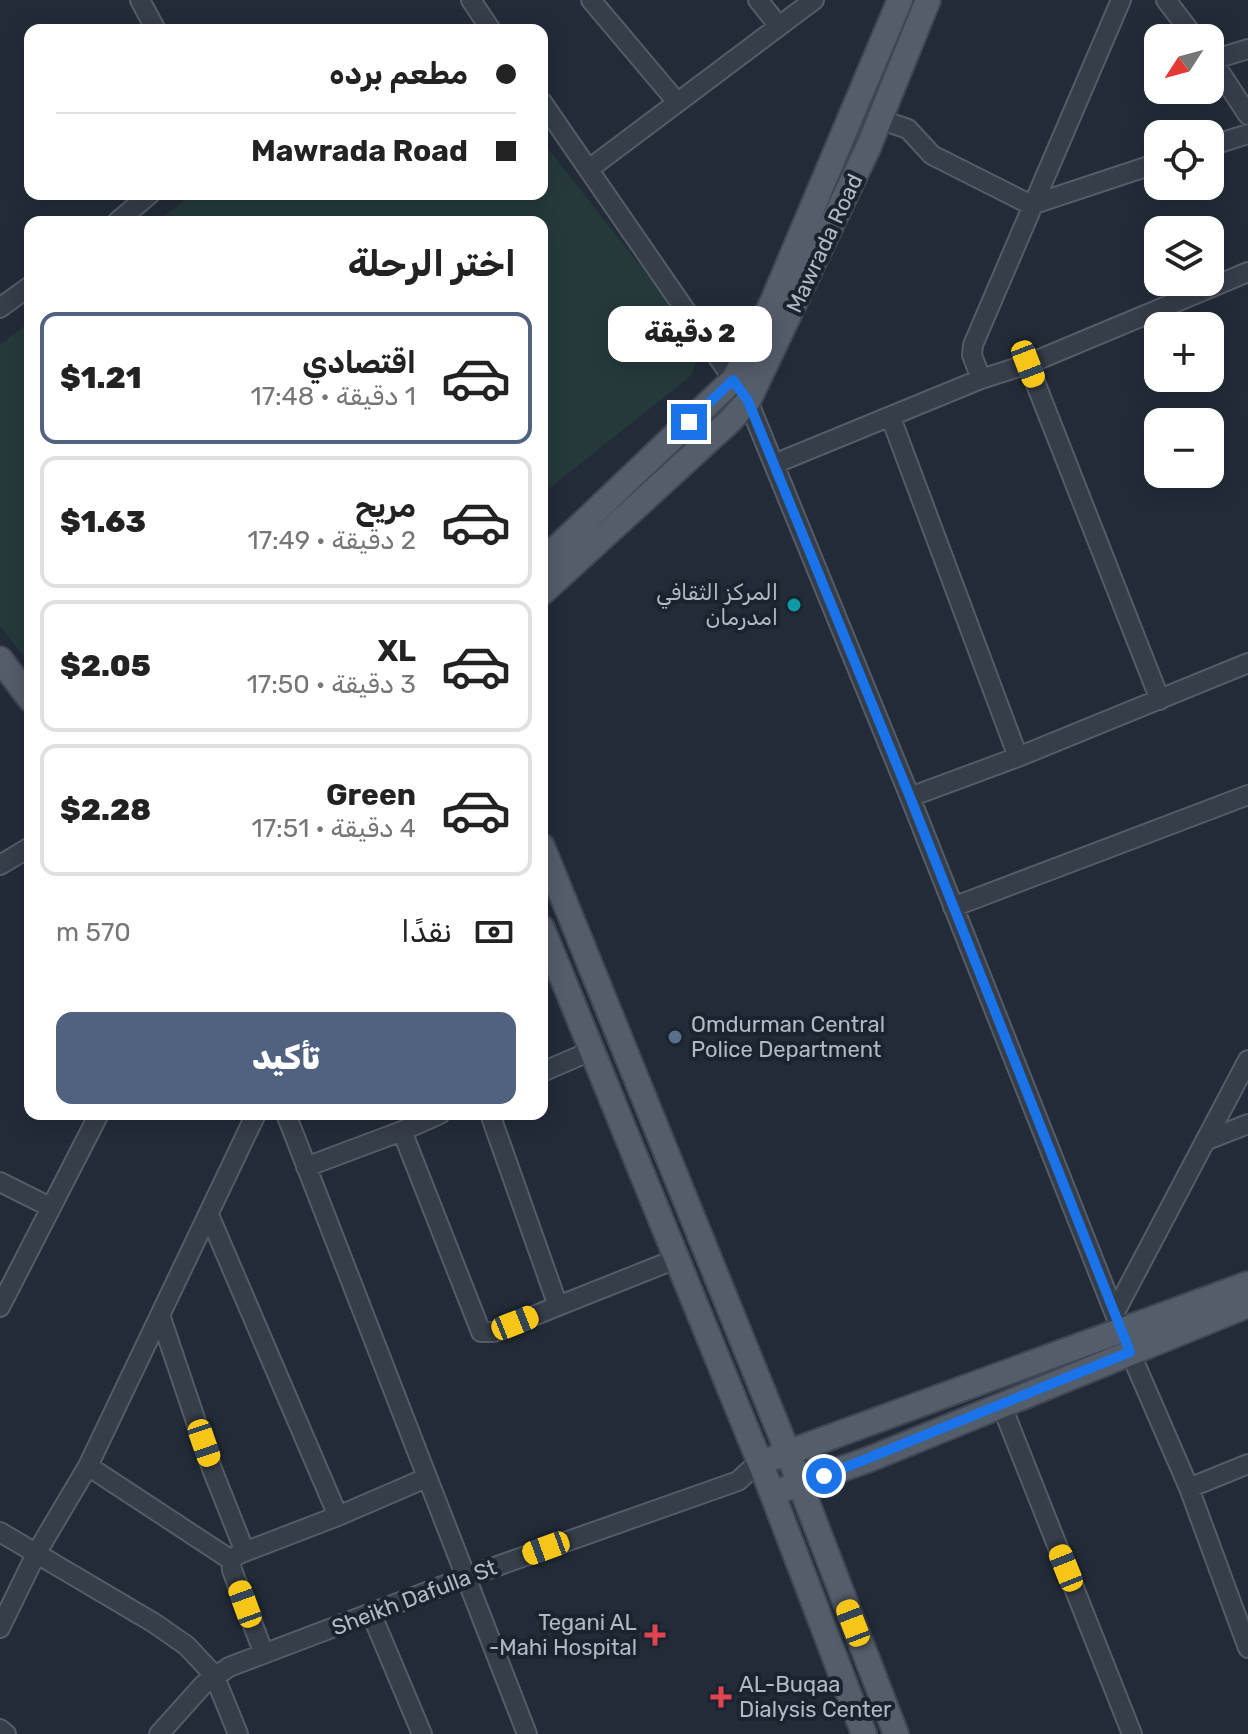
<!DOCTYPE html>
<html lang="ar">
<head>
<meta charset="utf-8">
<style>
  :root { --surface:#fff; --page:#f2f2f2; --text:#222; --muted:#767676; --line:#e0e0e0; --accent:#506280 }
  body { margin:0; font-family:Rubik,"Noto Naskh Arabic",sans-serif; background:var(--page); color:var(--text); direction:rtl; height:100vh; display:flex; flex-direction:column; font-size:30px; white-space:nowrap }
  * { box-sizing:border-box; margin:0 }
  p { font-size:26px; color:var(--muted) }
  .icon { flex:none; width:44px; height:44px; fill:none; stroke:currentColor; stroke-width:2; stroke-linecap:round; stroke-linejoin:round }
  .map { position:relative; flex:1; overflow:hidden; direction:ltr }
  .side { position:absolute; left:24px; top:216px; width:524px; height:904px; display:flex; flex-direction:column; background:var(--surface); border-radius:16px; box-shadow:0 4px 20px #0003; direction:rtl }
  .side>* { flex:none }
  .top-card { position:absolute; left:24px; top:24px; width:524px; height:176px; border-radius:16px; box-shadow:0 4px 20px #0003; direction:rtl; display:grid; align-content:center; height:176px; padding:0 32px; background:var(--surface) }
  .needle { width:52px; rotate:234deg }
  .controls { position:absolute; left:1144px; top:24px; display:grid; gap:16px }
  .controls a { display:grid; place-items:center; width:80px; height:80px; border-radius:16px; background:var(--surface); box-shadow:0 4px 20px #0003; font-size:40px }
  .end { position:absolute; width:36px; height:36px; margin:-18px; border:10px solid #1a73e8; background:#fff; box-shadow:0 0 0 4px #fff }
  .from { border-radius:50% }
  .bubble { position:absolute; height:56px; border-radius:16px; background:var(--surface); box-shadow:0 4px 20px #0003; font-size:26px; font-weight:800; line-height:56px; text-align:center; direction:rtl }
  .car { position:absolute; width:24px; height:48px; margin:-24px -12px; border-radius:10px; box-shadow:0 0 6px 2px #0007; background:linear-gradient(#f5c518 24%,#345 0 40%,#f5c518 0 76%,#345 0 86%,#f5c518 0) }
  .top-card b { display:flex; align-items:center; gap:28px; height:76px; font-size:30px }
  .top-card b+b { border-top:2px solid var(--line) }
  .top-card i { width:20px; height:20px; background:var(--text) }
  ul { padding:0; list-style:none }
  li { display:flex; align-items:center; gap:24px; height:132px; margin:0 16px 12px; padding:0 16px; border:4px solid var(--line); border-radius:16px }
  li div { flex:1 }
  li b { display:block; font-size:30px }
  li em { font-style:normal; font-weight:800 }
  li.active { border-color:var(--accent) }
  li>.icon { width:72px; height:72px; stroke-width:1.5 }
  h2 { padding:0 32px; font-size:36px; line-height:96px }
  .pay { display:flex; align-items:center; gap:20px; height:88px; padding:0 32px; font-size:30px }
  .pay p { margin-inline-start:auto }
  .primary-button { display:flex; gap:16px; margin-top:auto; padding:16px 32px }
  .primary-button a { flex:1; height:92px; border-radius:16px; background:var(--accent); color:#fff; font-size:32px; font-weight:800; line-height:92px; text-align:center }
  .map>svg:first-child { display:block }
  .green { fill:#25393b }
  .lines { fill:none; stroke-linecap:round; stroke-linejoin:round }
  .minor-casing { stroke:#545c67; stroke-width:22 }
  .major-casing { stroke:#3f4753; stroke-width:28 }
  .minor { stroke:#363e49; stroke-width:18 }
  .major { stroke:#545d6a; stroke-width:24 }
  .route { stroke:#1a73e8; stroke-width:10 }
  .culture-dot { fill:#0f9aa8; stroke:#1b232e; stroke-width:3 }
  .service-dot { fill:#5c6f8a; stroke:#1b232e; stroke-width:3 }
  .health-dot { fill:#e0444e; stroke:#1b232e; stroke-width:3 }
  .labels { text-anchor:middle; stroke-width:8; stroke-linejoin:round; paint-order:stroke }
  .street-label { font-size:22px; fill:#b1b9c6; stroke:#1b232e }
  .poi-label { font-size:22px; fill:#b1b9c6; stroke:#1b232e; text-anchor:end }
</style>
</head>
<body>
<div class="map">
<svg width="1248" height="1734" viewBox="0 0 1248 1734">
  <rect width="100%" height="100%" fill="#222c39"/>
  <path class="green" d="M542,141L693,333L698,354L692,375L542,494V222H156L192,194H542Z
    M30,321V664L0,626V345Z"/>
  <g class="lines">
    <defs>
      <path id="minor" d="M140,0L156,30
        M471,0L491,30
        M591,0L677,102
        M758,0L778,25
        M1166,0L1195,38
        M1210,57L1248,115
        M1212,60L1248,49
        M542,102L748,401L910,797L1130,1352L1189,1488L1248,1648
        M879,119L908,129L932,155L1031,205L1158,163
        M1210,146L1248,134
        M589,169L814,0
        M117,222L150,194
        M0,308L30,286
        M1028,364L1160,700
        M981,379L972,355L973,345L1121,0
        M891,418L1018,757
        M774,464L981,379L1028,364L1248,272
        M910,797L1018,757L1248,663
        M0,865L30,847
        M953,907L1248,795
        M542,1072L591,1051
        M286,1114L527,1734
        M402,1131L481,1332H494L558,1306L490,1114
        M1205,1141L1248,1124
        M306,1167L402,1131L440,1114
        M0,1182L50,1207
        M209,1215L338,1516
        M558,1306L676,1259
        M0,1307L99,1114
        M1115,1312L1248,1060
        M160,1315L212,1469L245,1552
        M1001,1404L1132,1734
        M88,1466L231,1560L239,1554L338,1516L426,1478
        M1189,1488L1248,1464
        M0,1532L154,1623L187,1646L214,1675L238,1734
        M231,1560L232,1570L264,1654
        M371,1613L422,1734
        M0,1628L37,1552L88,1466L256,1114
        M0,1729L6,1734
        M159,1734L203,1685L229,1667L466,1577L738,1481L759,1462"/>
      <path id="major" d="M542,562L733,380L754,342L775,296L900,0
        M542,593L731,420L748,401L868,148L928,0
        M0,659L30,699
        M542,846L788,1453L896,1734
        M542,928L769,1485L864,1734
        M776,1457L1248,1284
        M785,1489L870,1459L1248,1305"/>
    </defs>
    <use href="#minor" class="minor-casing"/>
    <use href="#major" class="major-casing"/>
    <use href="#minor" class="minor"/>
    <use href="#major" class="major"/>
  </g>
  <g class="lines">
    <path class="route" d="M689,422L733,380L748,401L910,797L1130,1352L824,1476"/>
  </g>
  <circle class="culture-dot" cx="794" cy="605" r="8"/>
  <circle class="service-dot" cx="675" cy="1037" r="8"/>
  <g class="health-dot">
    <path d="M651 1623h8v8h8v8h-8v8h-8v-8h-8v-8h8z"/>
    <path d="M717 1685h8v8h8v8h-8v8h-8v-8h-8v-8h8z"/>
  </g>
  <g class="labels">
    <g class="street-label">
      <text transform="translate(824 243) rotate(-65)" y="8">Mawrada Road</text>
      <text transform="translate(414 1597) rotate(-21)" y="8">Sheikh Dafulla St</text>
    </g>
    <g class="poi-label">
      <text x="778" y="600">المركز الثقافي<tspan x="778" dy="25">امدرمان</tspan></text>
      <text x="691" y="1032" text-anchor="start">Omdurman Central<tspan x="691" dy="25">Police Department</tspan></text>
      <text x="637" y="1630">Tegani AL<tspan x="637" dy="25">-Mahi Hospital</tspan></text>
      <text x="739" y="1692" text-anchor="start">AL-Buqaa<tspan x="739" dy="25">Dialysis Center</tspan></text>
    </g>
  </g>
</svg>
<div class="controls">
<a><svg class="needle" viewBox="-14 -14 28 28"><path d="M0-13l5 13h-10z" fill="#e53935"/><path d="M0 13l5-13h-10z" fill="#767676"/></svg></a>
<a><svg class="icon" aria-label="locate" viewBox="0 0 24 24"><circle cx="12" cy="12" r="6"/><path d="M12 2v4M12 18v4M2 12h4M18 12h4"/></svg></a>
<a><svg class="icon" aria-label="layers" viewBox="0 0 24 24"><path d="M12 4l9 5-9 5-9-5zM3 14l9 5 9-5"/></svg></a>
<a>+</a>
<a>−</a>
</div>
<i class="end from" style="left:824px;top:1476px"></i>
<i class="end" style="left:689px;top:422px"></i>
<div class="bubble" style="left:608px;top:306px;width:164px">2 دقيقة</div>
<i class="car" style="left:1028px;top:364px;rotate:159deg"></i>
<i class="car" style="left:515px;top:1323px;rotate:68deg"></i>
<i class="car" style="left:204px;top:1443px;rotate:161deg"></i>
<i class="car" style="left:546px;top:1548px;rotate:250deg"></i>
<i class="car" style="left:1066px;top:1568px;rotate:338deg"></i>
<i class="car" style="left:245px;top:1604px;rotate:340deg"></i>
<i class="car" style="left:853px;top:1623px;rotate:339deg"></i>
<div class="top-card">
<b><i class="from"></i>مطعم برده</b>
<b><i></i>Mawrada Road</b>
</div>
<section class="side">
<h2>اختر الرحلة</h2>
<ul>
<li class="active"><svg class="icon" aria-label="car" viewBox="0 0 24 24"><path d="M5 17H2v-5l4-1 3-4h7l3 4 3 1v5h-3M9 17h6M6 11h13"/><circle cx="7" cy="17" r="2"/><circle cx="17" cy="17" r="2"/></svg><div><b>اقتصادي</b><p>1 دقيقة · 17:48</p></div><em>$1.21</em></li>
<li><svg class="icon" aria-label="car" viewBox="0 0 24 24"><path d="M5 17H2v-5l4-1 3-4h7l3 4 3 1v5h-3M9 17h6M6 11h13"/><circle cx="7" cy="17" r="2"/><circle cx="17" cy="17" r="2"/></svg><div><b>مريح</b><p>2 دقيقة · 17:49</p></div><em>$1.63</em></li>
<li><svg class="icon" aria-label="car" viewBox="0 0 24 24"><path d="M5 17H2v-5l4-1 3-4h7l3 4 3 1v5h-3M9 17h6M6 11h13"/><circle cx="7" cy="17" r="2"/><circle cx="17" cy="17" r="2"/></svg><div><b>XL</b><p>3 دقيقة · 17:50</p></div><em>$2.05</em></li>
<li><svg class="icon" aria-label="car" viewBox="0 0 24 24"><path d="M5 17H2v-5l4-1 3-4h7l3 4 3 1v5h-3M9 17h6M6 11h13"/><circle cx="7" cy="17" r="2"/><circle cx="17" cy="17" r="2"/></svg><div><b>Green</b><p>4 دقيقة · 17:51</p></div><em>$2.28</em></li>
</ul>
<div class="pay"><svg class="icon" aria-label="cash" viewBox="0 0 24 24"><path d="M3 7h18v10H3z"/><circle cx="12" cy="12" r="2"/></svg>نقدًا<p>570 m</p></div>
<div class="primary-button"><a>تأكيد</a></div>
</section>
</div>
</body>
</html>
